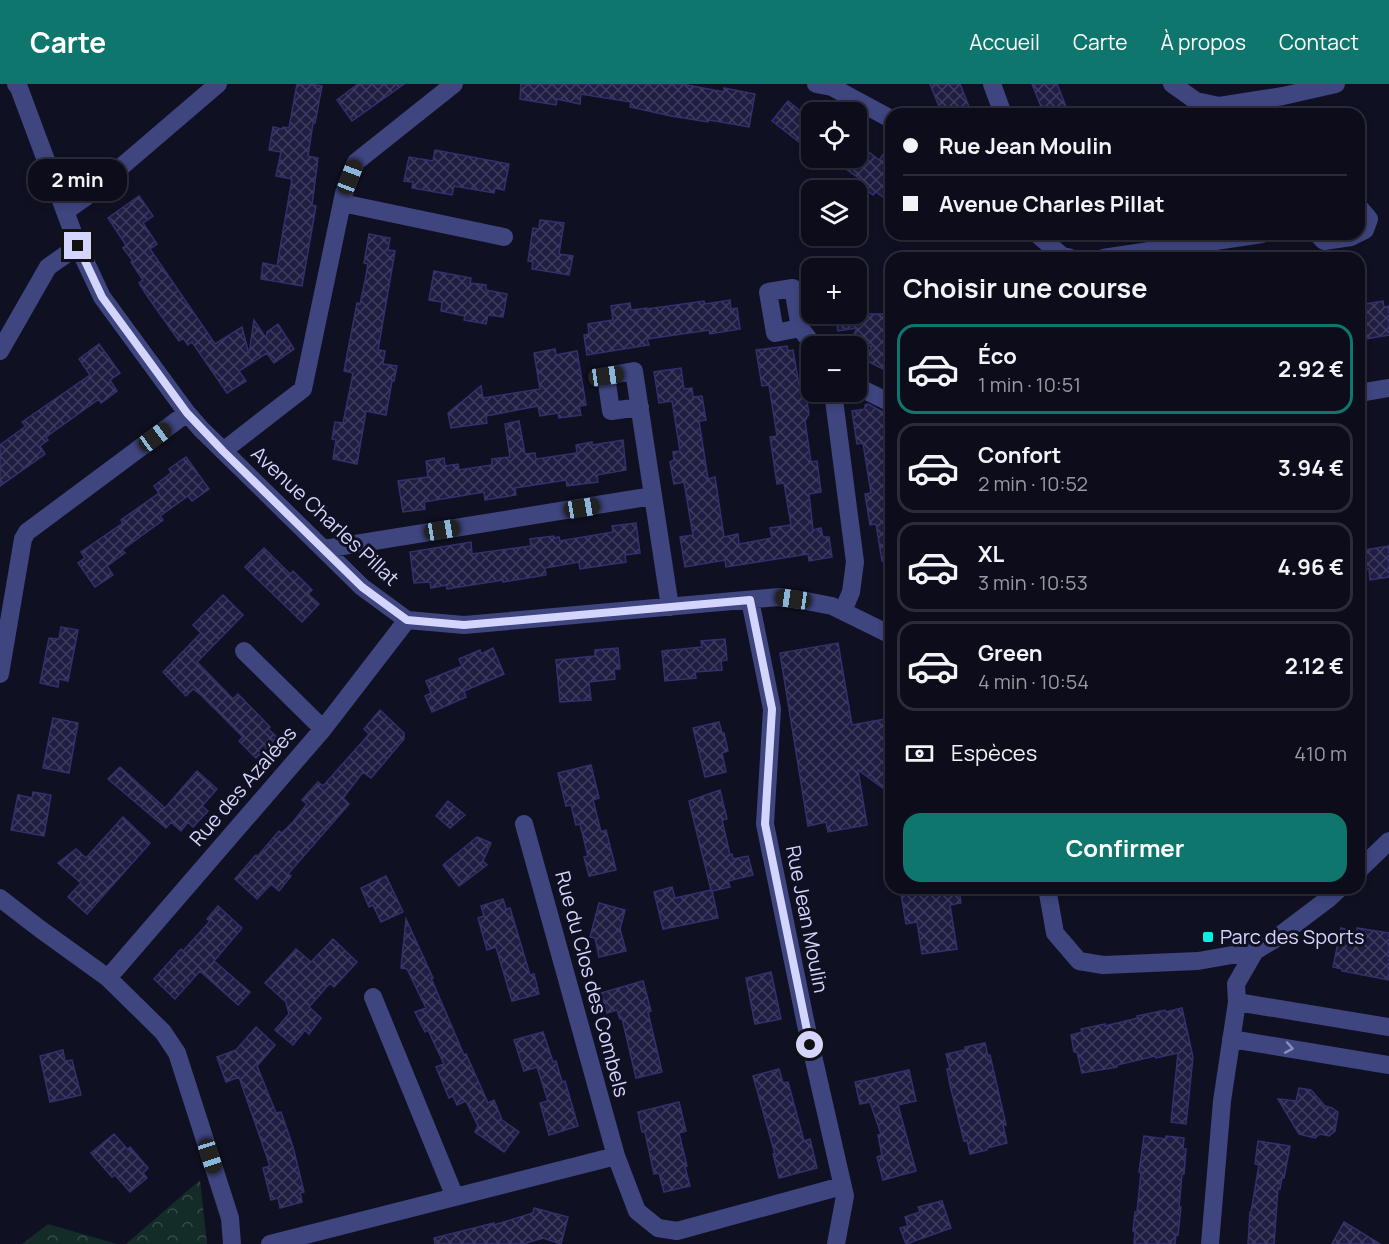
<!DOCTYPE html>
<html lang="fr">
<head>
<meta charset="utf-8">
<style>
  :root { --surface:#0c0c1a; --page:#151523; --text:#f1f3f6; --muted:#9a9ba2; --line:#2c2c39; --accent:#0f766e }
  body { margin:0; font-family:Manrope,sans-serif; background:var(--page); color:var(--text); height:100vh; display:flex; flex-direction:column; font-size:22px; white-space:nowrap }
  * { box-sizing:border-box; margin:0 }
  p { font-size:20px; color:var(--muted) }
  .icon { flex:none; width:33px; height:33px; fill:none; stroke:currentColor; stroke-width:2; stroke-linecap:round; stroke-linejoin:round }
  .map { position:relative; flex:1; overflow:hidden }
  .details { position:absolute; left:885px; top:168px; width:480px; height:642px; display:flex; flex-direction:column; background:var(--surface); border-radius:18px; box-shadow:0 3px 9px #0003,0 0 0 2px var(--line) }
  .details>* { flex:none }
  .banner { position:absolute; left:885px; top:24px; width:480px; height:132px; border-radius:18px; box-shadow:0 3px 9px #0003,0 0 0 2px var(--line); display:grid; align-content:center; height:132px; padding:0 18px; background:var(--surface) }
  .fabs { position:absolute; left:801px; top:18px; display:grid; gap:12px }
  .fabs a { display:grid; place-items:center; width:66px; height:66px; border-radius:12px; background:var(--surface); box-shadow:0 3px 9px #0003,0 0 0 2px var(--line); font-size:30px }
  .end { position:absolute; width:27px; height:27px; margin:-14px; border:8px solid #d4d5fc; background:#111; box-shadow:0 0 0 3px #111 }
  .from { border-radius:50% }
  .bubble { position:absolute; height:42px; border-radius:18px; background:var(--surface); box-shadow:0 3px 9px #0003,0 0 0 2px var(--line); font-size:20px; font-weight:700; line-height:42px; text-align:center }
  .car { position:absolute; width:18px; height:36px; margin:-18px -9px; border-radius:8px; box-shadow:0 0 4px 2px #0007; background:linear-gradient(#222 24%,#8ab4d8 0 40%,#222 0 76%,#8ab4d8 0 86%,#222 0) }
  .banner b { display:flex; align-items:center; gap:21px; height:57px; font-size:22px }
  .banner b+b { border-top:2px solid var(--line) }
  .banner i { width:15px; height:15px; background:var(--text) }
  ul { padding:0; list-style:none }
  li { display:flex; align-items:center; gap:18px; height:90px; margin:0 12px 9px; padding:0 6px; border:3px solid var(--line); border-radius:18px }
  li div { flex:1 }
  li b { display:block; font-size:22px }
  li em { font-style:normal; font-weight:700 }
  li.selected { border-color:var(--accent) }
  li>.icon { width:54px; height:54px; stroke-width:1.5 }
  h2 { padding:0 18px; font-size:27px; line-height:72px }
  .pay { display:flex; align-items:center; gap:15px; height:66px; padding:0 18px; font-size:22px }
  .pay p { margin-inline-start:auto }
  .cta { display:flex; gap:12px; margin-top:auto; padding:12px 18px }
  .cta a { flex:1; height:69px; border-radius:18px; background:var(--accent); color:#fff; font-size:24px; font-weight:700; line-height:69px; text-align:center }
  header { display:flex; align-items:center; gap:36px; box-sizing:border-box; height:84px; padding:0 30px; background:var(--accent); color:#fff }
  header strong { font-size:28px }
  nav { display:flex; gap:33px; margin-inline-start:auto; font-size:21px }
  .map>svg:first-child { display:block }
  .forest { fill:url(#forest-crowns) }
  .building { fill:url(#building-cross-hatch); stroke:#34306d; stroke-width:1.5 }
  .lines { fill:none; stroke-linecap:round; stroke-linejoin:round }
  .minor { stroke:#3e457f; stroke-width:18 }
  .oneway { stroke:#898dbe }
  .route { stroke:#d4d5fc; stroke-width:8 }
  .poi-dot { fill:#0fede3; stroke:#101023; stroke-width:2 }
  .labels { text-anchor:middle; stroke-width:6; stroke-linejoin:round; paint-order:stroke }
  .street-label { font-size:20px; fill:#d4d5fc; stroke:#101023 }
  .poi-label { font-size:20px; fill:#d4d5fc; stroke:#101023; text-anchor:start }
</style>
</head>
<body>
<header>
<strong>Carte</strong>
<nav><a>Accueil</a><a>Carte</a><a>À propos</a><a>Contact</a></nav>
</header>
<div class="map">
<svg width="1389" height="1160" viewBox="0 0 1389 1160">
  <defs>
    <pattern id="forest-crowns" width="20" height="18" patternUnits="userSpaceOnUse" patternTransform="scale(1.5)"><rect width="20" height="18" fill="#132c28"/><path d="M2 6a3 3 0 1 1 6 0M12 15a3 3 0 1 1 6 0" fill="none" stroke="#344a48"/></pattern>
    <pattern id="building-cross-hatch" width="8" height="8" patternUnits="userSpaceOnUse" patternTransform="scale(1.5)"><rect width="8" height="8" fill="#1f1d42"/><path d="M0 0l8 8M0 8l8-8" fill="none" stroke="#3f3d5e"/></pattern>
  </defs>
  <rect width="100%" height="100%" fill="#101023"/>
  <path class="forest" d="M200,1096L207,1160H126Z
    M48,1140L117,1160H22Z"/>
  <path class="building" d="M297,0H310L322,2L315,39H313L308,72L318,74L312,121L316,122L302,202L261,195L263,179L277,182L292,95L276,92L281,68L269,66L273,43L282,45L283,43L289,44Z
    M358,0H404L352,37L337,16Z
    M521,0H682L724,8V4L755,10L749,43L709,36L708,38L671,32L630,23L631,18L581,10L580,20L557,15L556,21L520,15Z
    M930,0H960L972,30H942Z
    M1032,0H1057L1069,30H1044Z
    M788,17L812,36V52L804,62L772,37Z
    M891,60V119L876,108L873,111L860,101L863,97L843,83L850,74H856V65L860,61L879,76Z
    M435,66L509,80L504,106L495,104L494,109L454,102L452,111L412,104L413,98L404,97L409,73L433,77Z
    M139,112L153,132L143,139L157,160L150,165L215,260L242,243L249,270L254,236L266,254L267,248L278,240L294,265L274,279L267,269L239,287L246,297L227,309L192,258L188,261L183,254L179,257L148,213L139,199L143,196L131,178L133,177L123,164L126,161L108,134Z
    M540,136L564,139L559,170L573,172L569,191L532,185L533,178L528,177L533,144L539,145Z
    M369,150L390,154L388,166L395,167L378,266L385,267L383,280L397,282L394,297H392L386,331L366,327L357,380L333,375L336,356L332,355L335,338L343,339L351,300L353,289L344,287L357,219L360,220L365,197L368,180L364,179Z
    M434,187L471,194L470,199L486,201V206L507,210L503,233L488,231L486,240L464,236L465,232L441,227L442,218L429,216Z
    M730,216L731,225L737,224L740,245L710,250L709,246L647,255L649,261L587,271L584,251L589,250L588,240L613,236L611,222L630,219L631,226L647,224V225L704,217L705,220Z
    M1383,217L1384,223L1389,222V251L1359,256V221Z
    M891,226V274L885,286L865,276L872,262H848L857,244L838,247L835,230H889Z
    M99,260L120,289L110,296L117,307L101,319L99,315L46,353L48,356L40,362L45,370L0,402V361L26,342L22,338L90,291L79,275Z
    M787,262L788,267L793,266L801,312L806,311L809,330L805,337L811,378L817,377L821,408L809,410L813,446L821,444L823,453H829L832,473L809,477L808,470L726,483L725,476L685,483L680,453L693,451L684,398L674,400L670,378L674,376L673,368L680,367L672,317L659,319L654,288L681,284L684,305L692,304L693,313L702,312L706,336L699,337L708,395L715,393L724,453L738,450L739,460L772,454L770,444L791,441L784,399L777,400L770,353L777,352L769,301L762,302L756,266Z
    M555,265L556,271L577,267L586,321L579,322L581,331L559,334L558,329L540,332L538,322L486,332L487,339L451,344L448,329L481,302L483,314L540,305L534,269Z
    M868,320L883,328L885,339L891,338V379H887L891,412V476L882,477L876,440L870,441L865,410L871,409L863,359L857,360L852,327L865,325V321Z
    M519,337L525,370L535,369L536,375L577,369L576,361L592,358V361L623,356L626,386L597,391L598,398L567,402L566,396L515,404L516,411L485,416L484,408L424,418L425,425L403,428L398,397L428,393L426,377L444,374L445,382L458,380L459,386L492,381V375L510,373L505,340Z
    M186,373L209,405L192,417L188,412L160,432L163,436L122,466L125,469L107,482L113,491L95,503L78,479L85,474L81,468L123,439L121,436L159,409L154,402L171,389L169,385Z
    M636,439L640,469L625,471L626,478L580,485L579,478L545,484L546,491L503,498V496L447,505L446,501L431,504L430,498L414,499L410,468L471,458L472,470L531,462L530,455L554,452V454L559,453L560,457L613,448L612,442Z
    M1389,462V493L1370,496L1369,485L1359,487V467Z
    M264,464L290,490L293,487L312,506L308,510L319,520L302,538L245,483Z
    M223,511L243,531L197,578L233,615L238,610L270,643L268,645L277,653L256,674L239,657L243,653L201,611L193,605L186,612L163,588L201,549L193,541Z
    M61,543L78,546L68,597L59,595L58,603L40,599L49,554L59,555Z
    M725,555L727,576L721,577L722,586L695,588L696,594L665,597L662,567L702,563L701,557Z
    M838,559L852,641L891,634V710L858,686L867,741L828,748L826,738L808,742L780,569Z
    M493,564L504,590L464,607L466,613L432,628L425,612L431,609L426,597L462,582L459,575L480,566L481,570Z
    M618,564L620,585H614L615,595L589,598L591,616L560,618L556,576L595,572V566Z
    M380,626L404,649V655L371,694L363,688L343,714L349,720L288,790L291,792L279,807L271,800L257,815L235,795L256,771L257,773L279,747L282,749L293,738L307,720L302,716L318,698L323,702L364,656L369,650L364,645Z
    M53,634L78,639L69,689L43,684Z
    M719,638L722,649H724L728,667L722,669L726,688L705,693L693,644Z
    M591,681L599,714L593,716L601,748L606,746L616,786L589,792L584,773L588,772L580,740L576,741L571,721L566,722L558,689Z
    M120,683L165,724L197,687L217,705L202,722L208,727L193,743L188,738L181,747L171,738L166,744L108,695Z
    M720,706L727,735L722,736L730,771L732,770L733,775L748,772L753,791L728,797L730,803L712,807L718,834L663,845L654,808L672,803L675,814L711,806L689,717Z
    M33,708L51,711L44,752L11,746L18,711L32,714Z
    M448,717L465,731L450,744L436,732Z
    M123,733L150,759L87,830L68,813L81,799L58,779L76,765L86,774Z
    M477,753L491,759L483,777L487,781L459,802L443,781Z
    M386,792L403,828L381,838L373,821L369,823L361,804Z
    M900,804H959L961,819L950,821L957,865L922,870L917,838L906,840Z
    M503,815L506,825L510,824L530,891L534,890L539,910L512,917L496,863L487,866L478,834L484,832L481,822Z
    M599,819L625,826L620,845L626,867L599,873L595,854L590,853Z
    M218,822L242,844L214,877L250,908L238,921L200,887L175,915L154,895L181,865L183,867L210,837L207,835Z
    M406,835L433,894H431L464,971L466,970L488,1019L494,1016L502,1036L519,1048L504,1068L475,1048L478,1042L466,1017L457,1021L453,1012L449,1014L436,983L444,980L428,946L425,948L415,928L426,924L407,885L401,884Z
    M1341,844L1357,848V844L1389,849V896L1342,887V885L1333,883Z
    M333,855L357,878L334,903L330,899L309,923L321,934L309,950L305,946L293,961L275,946L289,930L286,918L265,899L296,865L311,878Z
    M771,888L781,935L755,940L746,894Z
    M643,897L651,927L648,928L662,988L636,994L622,934L620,935L617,926L607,929L601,909Z
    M1182,924L1193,973L1186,1040L1171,1038L1178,969L1156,974L1155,972L1117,981V983L1082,989L1077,968H1074L1071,951L1082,948L1081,945L1105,940V942L1138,934L1137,932L1165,926L1166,928Z
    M256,943L275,961L257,982L276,1029L281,1028L293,1063L304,1108L300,1109L302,1118L280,1124L278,1114L271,1116L263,1084L270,1082L239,993L226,998L217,973L236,966Z
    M543,948L553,978L556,977L562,998L565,997L578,1042L549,1051L540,1019L548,1017L537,983L524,987L514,956Z
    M985,959L988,972L990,971L1006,1041H1003L1007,1059L987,1064V1066L970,1070L967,1056L964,1057L950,1001L947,985L950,984L946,970L965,966V963Z
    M63,966L65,977L72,976L81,1011L50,1018L40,972Z
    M779,985L783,999L788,998L804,1057L810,1055L817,1084L779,1094L773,1070H775L753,992Z
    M909,986L916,1017L898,1021L916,1087L883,1096L877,1073L882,1071L878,1051L881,1050L870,1018L860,1020L855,998Z
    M1299,1004L1311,1006L1325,1022L1332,1024L1338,1028L1335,1047L1329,1052L1320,1050L1315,1054L1299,1050L1278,1015L1296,1017Z
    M679,1018L686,1047L679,1049L687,1082L685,1083L690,1102L664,1108L659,1089L654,1090L645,1048H642L638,1028Z
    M114,1050L128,1066L130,1063L148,1084L143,1089L147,1094L130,1108L115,1091L112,1093L91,1069Z
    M1144,1052L1166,1055V1052L1184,1054L1183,1065H1186L1184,1090H1182L1179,1123H1181L1178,1151L1176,1150L1175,1160H1134L1135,1147H1133L1135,1128H1137L1141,1088H1139Z
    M1258,1057L1290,1062L1284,1094H1282L1280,1105L1278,1104L1274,1160H1248L1250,1128H1251L1259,1081L1255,1080Z
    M942,1117L951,1144L906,1160L900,1144L908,1142L905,1133L920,1128L918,1123Z
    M534,1124L568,1133L561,1160L543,1154L523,1160H435L434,1154L494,1139V1141L533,1129Z
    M1344,1138L1380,1160H1332Z"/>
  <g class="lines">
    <path class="minor" d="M16,0L19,4L78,162L102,213L187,329L201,345L362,503L407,536L464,541L779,513L806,517L832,522L891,551
      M816,0L832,3L891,35
      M992,0L1003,30
      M1172,0L1196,17L1219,22L1283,12L1336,0
      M342,119L504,153
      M1359,123L1369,135L1365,146L1359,149
      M66,127L86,113L218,0
      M1037,150L1061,171L1071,174
      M1317,150L1324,157L1351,153L1357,150
      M1103,174L1262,150
      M800,244L775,249L768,208L793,204L800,244L814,262
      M0,267L48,183L78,162
      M856,302L891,319
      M833,308L855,478L851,508L843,527
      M1359,309L1389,304
      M640,323L611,327L606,292L634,287L670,523
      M223,367L303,305L344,109L356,78L454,0
      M324,465L653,412
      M750,516L772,625L765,740L806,941L845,1112L836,1160
      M244,567L323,645
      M0,590L23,455L27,448L187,329
      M524,740L616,1072
      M1359,786L1389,757
      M1047,804L1055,849L1079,877L1103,881L1198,877L1255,867L1275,855L1328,815L1340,804
      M0,814L40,845L108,894L163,948L177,969L230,1134L232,1160
      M108,894L323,645L407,536
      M373,913L455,1113
      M1237,918L1389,943
      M1231,955L1389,981
      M270,1160L616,1072L637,1127L658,1144L677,1147L842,1102
      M1210,1160L1222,1017L1237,918L1236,900L1255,867"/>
  </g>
  <defs><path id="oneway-chevron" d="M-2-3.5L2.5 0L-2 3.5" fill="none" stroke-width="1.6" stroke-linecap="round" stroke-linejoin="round" transform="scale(1.5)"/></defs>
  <use class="oneway" href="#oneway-chevron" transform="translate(1289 964) rotate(10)"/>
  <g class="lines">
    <path class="route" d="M78,162L102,213L187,329L223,367L362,503L407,536L464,541L750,516L772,625L765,740L810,961"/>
  </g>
  <rect class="poi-dot" x="1202" y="847" width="12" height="12" rx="3"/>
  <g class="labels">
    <g class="street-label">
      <text transform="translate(325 432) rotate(43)" y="7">Avenue Charles Pillat</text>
      <text transform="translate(243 702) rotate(-49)" y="7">Rue des Azalées</text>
      <text transform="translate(807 835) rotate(79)" y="7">Rue Jean Moulin</text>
      <text transform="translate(592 900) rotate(75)" y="7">Rue du Clos des Combels</text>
    </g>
    <g class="poi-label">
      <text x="1220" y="860">Parc des Sports</text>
    </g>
  </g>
</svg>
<div class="fabs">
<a><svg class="icon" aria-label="locate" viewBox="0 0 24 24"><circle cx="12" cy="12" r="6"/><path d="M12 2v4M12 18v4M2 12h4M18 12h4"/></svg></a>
<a><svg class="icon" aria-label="layers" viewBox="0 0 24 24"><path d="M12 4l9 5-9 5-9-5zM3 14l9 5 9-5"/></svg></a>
<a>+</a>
<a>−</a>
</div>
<i class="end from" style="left:810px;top:961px"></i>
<i class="end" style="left:78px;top:162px"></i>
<div class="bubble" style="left:28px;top:75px;width:99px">2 min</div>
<i class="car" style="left:350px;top:93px;rotate:21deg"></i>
<i class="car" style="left:606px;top:292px;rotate:82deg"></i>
<i class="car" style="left:155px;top:353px;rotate:54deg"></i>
<i class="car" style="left:582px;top:424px;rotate:81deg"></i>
<i class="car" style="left:442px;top:446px;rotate:81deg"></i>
<i class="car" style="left:793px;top:515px;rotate:278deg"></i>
<i class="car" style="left:210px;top:1072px;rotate:162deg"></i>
<div class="banner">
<b><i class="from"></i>Rue Jean Moulin</b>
<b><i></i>Avenue Charles Pillat</b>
</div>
<section class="details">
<h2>Choisir une course</h2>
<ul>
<li class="selected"><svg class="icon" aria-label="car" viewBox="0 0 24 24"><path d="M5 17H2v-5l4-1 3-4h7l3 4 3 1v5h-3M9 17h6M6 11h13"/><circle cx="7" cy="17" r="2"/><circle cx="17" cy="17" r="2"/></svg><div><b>Éco</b><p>1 min · 10:51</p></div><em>2.92 €</em></li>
<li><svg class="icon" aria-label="car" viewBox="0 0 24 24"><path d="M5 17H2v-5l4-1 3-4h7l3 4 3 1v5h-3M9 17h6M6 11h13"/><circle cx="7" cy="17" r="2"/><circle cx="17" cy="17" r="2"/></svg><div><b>Confort</b><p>2 min · 10:52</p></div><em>3.94 €</em></li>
<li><svg class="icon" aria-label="car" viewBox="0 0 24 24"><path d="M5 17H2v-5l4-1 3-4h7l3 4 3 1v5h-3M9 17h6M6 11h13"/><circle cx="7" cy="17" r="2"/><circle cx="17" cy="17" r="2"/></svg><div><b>XL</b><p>3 min · 10:53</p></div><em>4.96 €</em></li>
<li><svg class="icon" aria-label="car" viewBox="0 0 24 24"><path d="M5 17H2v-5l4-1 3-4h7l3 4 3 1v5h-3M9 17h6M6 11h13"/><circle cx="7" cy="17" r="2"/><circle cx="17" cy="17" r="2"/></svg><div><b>Green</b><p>4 min · 10:54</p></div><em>2.12 €</em></li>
</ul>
<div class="pay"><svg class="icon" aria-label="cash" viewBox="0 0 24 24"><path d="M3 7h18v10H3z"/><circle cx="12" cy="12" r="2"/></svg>Espèces<p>410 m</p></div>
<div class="cta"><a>Confirmer</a></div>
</section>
</div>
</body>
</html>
